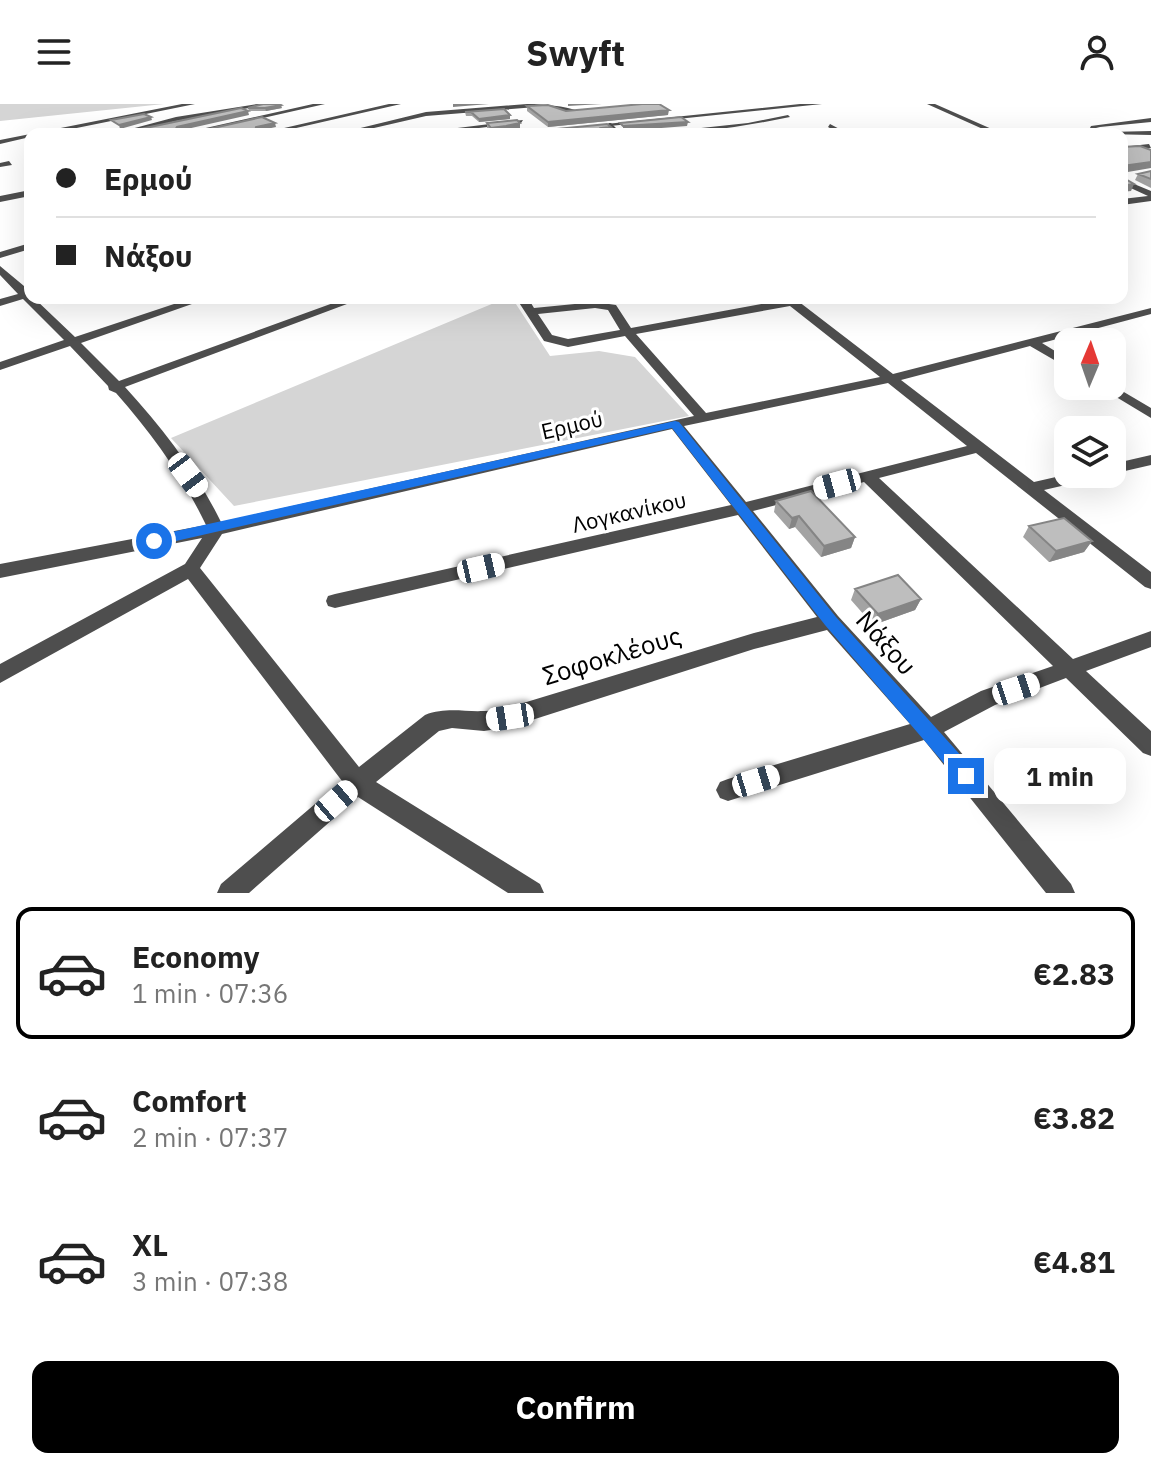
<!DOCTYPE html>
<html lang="en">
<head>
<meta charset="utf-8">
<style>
  :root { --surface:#fff; --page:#f2f2f2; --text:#222; --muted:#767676; --line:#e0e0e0; --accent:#000 }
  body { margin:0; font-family:"IBM Plex Sans",sans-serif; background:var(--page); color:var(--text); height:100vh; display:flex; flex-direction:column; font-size:30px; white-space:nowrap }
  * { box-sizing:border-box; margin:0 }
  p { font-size:26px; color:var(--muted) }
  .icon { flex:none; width:44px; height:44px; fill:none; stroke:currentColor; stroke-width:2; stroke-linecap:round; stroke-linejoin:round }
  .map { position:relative; height:789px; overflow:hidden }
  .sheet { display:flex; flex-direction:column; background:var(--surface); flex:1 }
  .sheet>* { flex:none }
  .top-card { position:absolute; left:24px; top:24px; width:1104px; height:176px; border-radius:16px; box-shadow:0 8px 32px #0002; display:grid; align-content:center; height:176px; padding:0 32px; background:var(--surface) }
  .needle { width:52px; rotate:2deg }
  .controls { position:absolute; left:1054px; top:224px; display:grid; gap:16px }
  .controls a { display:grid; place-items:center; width:72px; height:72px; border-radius:16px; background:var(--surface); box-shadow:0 8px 32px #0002; font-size:40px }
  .end { position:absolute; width:36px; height:36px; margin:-18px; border:10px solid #1a73e8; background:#fff; box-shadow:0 0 0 4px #fff }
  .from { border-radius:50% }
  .bubble { position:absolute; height:56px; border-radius:16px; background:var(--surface); box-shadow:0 8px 32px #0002; font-size:26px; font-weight:700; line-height:56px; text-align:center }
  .car { position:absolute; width:24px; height:48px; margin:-24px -12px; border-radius:10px; box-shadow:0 0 6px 2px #0007; background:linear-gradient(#fff 24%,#345 0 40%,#fff 0 76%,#345 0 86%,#fff 0) }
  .top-card b { display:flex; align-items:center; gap:28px; height:76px; font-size:30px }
  .top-card b+b { border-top:2px solid var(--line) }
  .top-card i { width:20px; height:20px; background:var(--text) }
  ul { padding:14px 0 0; list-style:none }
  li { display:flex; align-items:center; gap:24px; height:132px; margin:0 16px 12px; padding:0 16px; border:4px solid transparent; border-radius:16px }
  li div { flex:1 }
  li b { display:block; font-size:30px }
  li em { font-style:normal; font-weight:700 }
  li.on { border-color:var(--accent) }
  li>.icon { width:72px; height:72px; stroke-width:1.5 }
  .action { display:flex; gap:16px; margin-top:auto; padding:16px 32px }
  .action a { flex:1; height:92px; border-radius:16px; background:var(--accent); color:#fff; font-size:32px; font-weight:700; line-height:92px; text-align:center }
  header { display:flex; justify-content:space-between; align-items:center; height:104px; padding:0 32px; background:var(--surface); font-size:36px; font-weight:700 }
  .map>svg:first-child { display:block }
  .green { fill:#d5d5d5 }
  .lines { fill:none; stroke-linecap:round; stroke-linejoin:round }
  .service { fill:#4e4e4e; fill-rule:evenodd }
  .minor { fill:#4e4e4e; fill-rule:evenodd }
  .wall { fill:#a3a3a3 }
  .shaded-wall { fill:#858585 }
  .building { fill:#bebebe; stroke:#858585; stroke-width:2 }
  .route { fill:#1a73e8 }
  .labels { text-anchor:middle; stroke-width:6; stroke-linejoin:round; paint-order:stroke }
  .street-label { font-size:22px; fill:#000; stroke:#fff }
  .near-street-label { font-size:26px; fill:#000; stroke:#fff }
</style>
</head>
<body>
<header><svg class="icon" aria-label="menu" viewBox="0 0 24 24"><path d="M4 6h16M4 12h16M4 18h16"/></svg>Swyft<svg class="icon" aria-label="person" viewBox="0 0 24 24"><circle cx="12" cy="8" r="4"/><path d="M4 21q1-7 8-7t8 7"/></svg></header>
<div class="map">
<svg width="1151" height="789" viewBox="0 0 1151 789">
  <rect width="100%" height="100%" fill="#fff"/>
  <path class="green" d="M0,0H164L0,17Z
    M506,194H512L550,252L599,247L635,253L689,312L234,402L171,334Z"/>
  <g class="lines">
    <path class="service" d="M788,11L790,13C742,23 693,30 645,30L748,19Z
      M609,19H611L622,30H617L607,21Z"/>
    <path class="minor" d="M182,0H195L47,30H30V33L0,40V36Z
      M257,0H272L176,17L123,30L116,29L176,13Z
      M313,0H325L192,30H179Z
      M389,0H401L270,30H258Z
      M527,0C546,0 563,2 579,7L561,9L549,2L426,12L348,30H336L426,8Z
      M800,0H822L533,30H509Z
      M927,0H935L1003,30H994Z
      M1151,14V18L1100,23L1096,24V30H1087L1091,22Z
      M523,16L521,19L429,30H409Z
      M830,20L847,29L848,30H840L828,23Z
      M1151,27V31L1105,30L1108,28Z
      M1149,40L1151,44L1122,47V43Z
      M9,57L12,61L0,63V59Z
      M1122,75L1151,87V97L1122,101V95L1148,92L1122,80Z
      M30,86V92L0,98V92Z
      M30,139V145L0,154V148Z
      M0,162L30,187V194H34L75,233L192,194H209L81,239L119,277L347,194H363L125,283C163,325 196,367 221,418L694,312L625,232L568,243L544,237L516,194H528L534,204L595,198L616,201L631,224L783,196L781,194H794L893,270L1151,204V210L1042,239L1068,255V264L1030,242L901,276L1034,378L1069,370H1099L1096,374L1044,386L1151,468V485L1145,483L976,349L879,374L1073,555L1151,527V543L1086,567L1151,627V652L1143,649L1066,574L995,601L944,628L1071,780L1075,789H1046L924,636L728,697L720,694L716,686L720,678L728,675L910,620L827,526L754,545L510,623L484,627L452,624L439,627L376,678L540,780L544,789H508L358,693L249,789H217L221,780L342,677L188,475L0,579V560L185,460L202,434L0,474V460L206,421C182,371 152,330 116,289L109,286L108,282L70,242L0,266V258L64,236L23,195L0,202V195L18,190L0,171ZM790,202L880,273L706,309L636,230ZM595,204L608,206L620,226L568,235L552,231L538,210ZM888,279L967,342L746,398L684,322ZM672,325L731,401L335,490L328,492L326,497L328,502L335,504L738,411L817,513L754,529L510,603C502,605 492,607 484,607C463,608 446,603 425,611L359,663L200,464L222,430ZM864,378L1053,562L981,587L931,613L838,512L753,407Z
      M1112,281L1151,304V314L1098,282Z
      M1151,351V361L1112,370V360Z"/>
  </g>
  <path class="wall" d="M527,2L566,7L668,11L548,23L527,7Z
    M248,4H282L266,7H249Z
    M465,8L510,11V15L479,18L472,12H466Z
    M487,19H520V26L491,30L487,26Z
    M1151,67V84L1135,76L1138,70Z
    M776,397L855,433L851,444L821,453L795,423L789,425L774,408Z
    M1029,422L1092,437L1084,448L1049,458L1023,433Z
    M855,485L921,495L915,506L873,521L851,496Z"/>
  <path class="shaded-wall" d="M453,0H489L453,3Z
    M568,0H602L568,2Z
    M281,1L282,4L266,7L265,4Z
    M669,6L668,11L548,23V18Z
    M248,7L249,11L178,27L175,26L177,23Z
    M510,11V15L479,18V15Z
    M151,13L152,16L120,25L119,21Z
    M688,18L687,22L623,27V22Z
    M275,19L276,23L257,27V30L255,28L256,23Z
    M520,19V26L492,30L491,24Z
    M611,23V28L601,29V24Z
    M1151,58V64L1122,69L1123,62Z
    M1134,80L1131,87L1122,88V82Z
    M799,412L795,423L789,425L792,414Z
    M855,433L851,444L821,453L824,442Z
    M1092,437L1084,448L1049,458L1056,447Z
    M921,495L915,506L873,521L878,510Z"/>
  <path class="building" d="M263,0H279L281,1L265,4H248Z
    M642,0H659L669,6L548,18L527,2L548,1L566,7Z
    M241,4L248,7L177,23L175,26L191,29L262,13L275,19L256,23L255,28L288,25L300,30H137L131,27Z
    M504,5L510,11L479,15L471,8H465Z
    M144,10L151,13L119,21L111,16Z
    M681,13L688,18L623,22L620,19Z
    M517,16L520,19L506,22L491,24L487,19Z
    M607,20L611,23L601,24L606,29L564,30L557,25Z
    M980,25L994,30H909Z
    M1140,42L1151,46V58L1123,62L1122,73L1134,80L1122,82V43Z
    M1151,67V75L1138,70Z
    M811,387L855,433L824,442L799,412L792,414L776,397Z
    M1064,414L1092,437L1056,447L1029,422Z
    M898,471L921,495L878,510L855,485Z"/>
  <path class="route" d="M675,317L679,318L836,513L973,665L976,672L973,678L966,681L960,678L825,521L672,324L154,442L147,437L154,432Z"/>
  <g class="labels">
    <g class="street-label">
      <text transform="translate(572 321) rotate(-13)" y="8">Ερμού</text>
      <text transform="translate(629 408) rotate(-13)" y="8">Λογκανίκου</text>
    </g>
    <g class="near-street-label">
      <text transform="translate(886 539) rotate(48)" y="9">Νάξου</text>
      <text transform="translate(612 552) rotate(-17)" y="9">Σοφοκλέους</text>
    </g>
  </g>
</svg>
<div class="controls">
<a><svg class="needle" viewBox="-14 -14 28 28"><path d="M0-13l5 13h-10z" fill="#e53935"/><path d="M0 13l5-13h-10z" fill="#767676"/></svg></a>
<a><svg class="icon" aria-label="layers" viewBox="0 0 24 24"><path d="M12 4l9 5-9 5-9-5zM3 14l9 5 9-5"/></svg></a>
</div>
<i class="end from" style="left:154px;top:437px"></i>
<i class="end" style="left:966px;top:672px"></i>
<div class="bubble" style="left:994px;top:644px;width:132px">1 min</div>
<i class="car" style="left:188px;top:371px;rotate:143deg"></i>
<i class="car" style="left:837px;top:380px;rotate:255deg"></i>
<i class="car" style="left:481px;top:464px;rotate:77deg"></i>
<i class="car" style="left:1016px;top:585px;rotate:72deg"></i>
<i class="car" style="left:510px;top:613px;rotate:261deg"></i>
<i class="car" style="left:756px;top:677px;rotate:73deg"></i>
<i class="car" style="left:336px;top:697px;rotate:49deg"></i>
<div class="top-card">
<b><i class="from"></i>Ερμού</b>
<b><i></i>Νάξου</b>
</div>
</div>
<section class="sheet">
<ul>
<li class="on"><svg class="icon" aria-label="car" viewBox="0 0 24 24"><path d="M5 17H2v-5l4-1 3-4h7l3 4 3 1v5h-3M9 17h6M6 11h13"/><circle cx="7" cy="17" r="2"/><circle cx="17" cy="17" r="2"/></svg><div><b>Economy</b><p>1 min · 07:36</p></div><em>€2.83</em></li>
<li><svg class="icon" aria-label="car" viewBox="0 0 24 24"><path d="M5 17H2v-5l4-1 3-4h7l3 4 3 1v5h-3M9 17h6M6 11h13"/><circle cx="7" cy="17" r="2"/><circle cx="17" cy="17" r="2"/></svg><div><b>Comfort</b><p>2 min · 07:37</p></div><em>€3.82</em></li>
<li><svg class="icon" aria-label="car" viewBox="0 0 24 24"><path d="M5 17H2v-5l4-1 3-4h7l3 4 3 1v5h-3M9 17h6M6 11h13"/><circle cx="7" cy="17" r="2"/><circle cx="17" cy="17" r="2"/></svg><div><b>XL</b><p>3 min · 07:38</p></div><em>€4.81</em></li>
</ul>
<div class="action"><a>Confirm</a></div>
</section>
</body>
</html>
